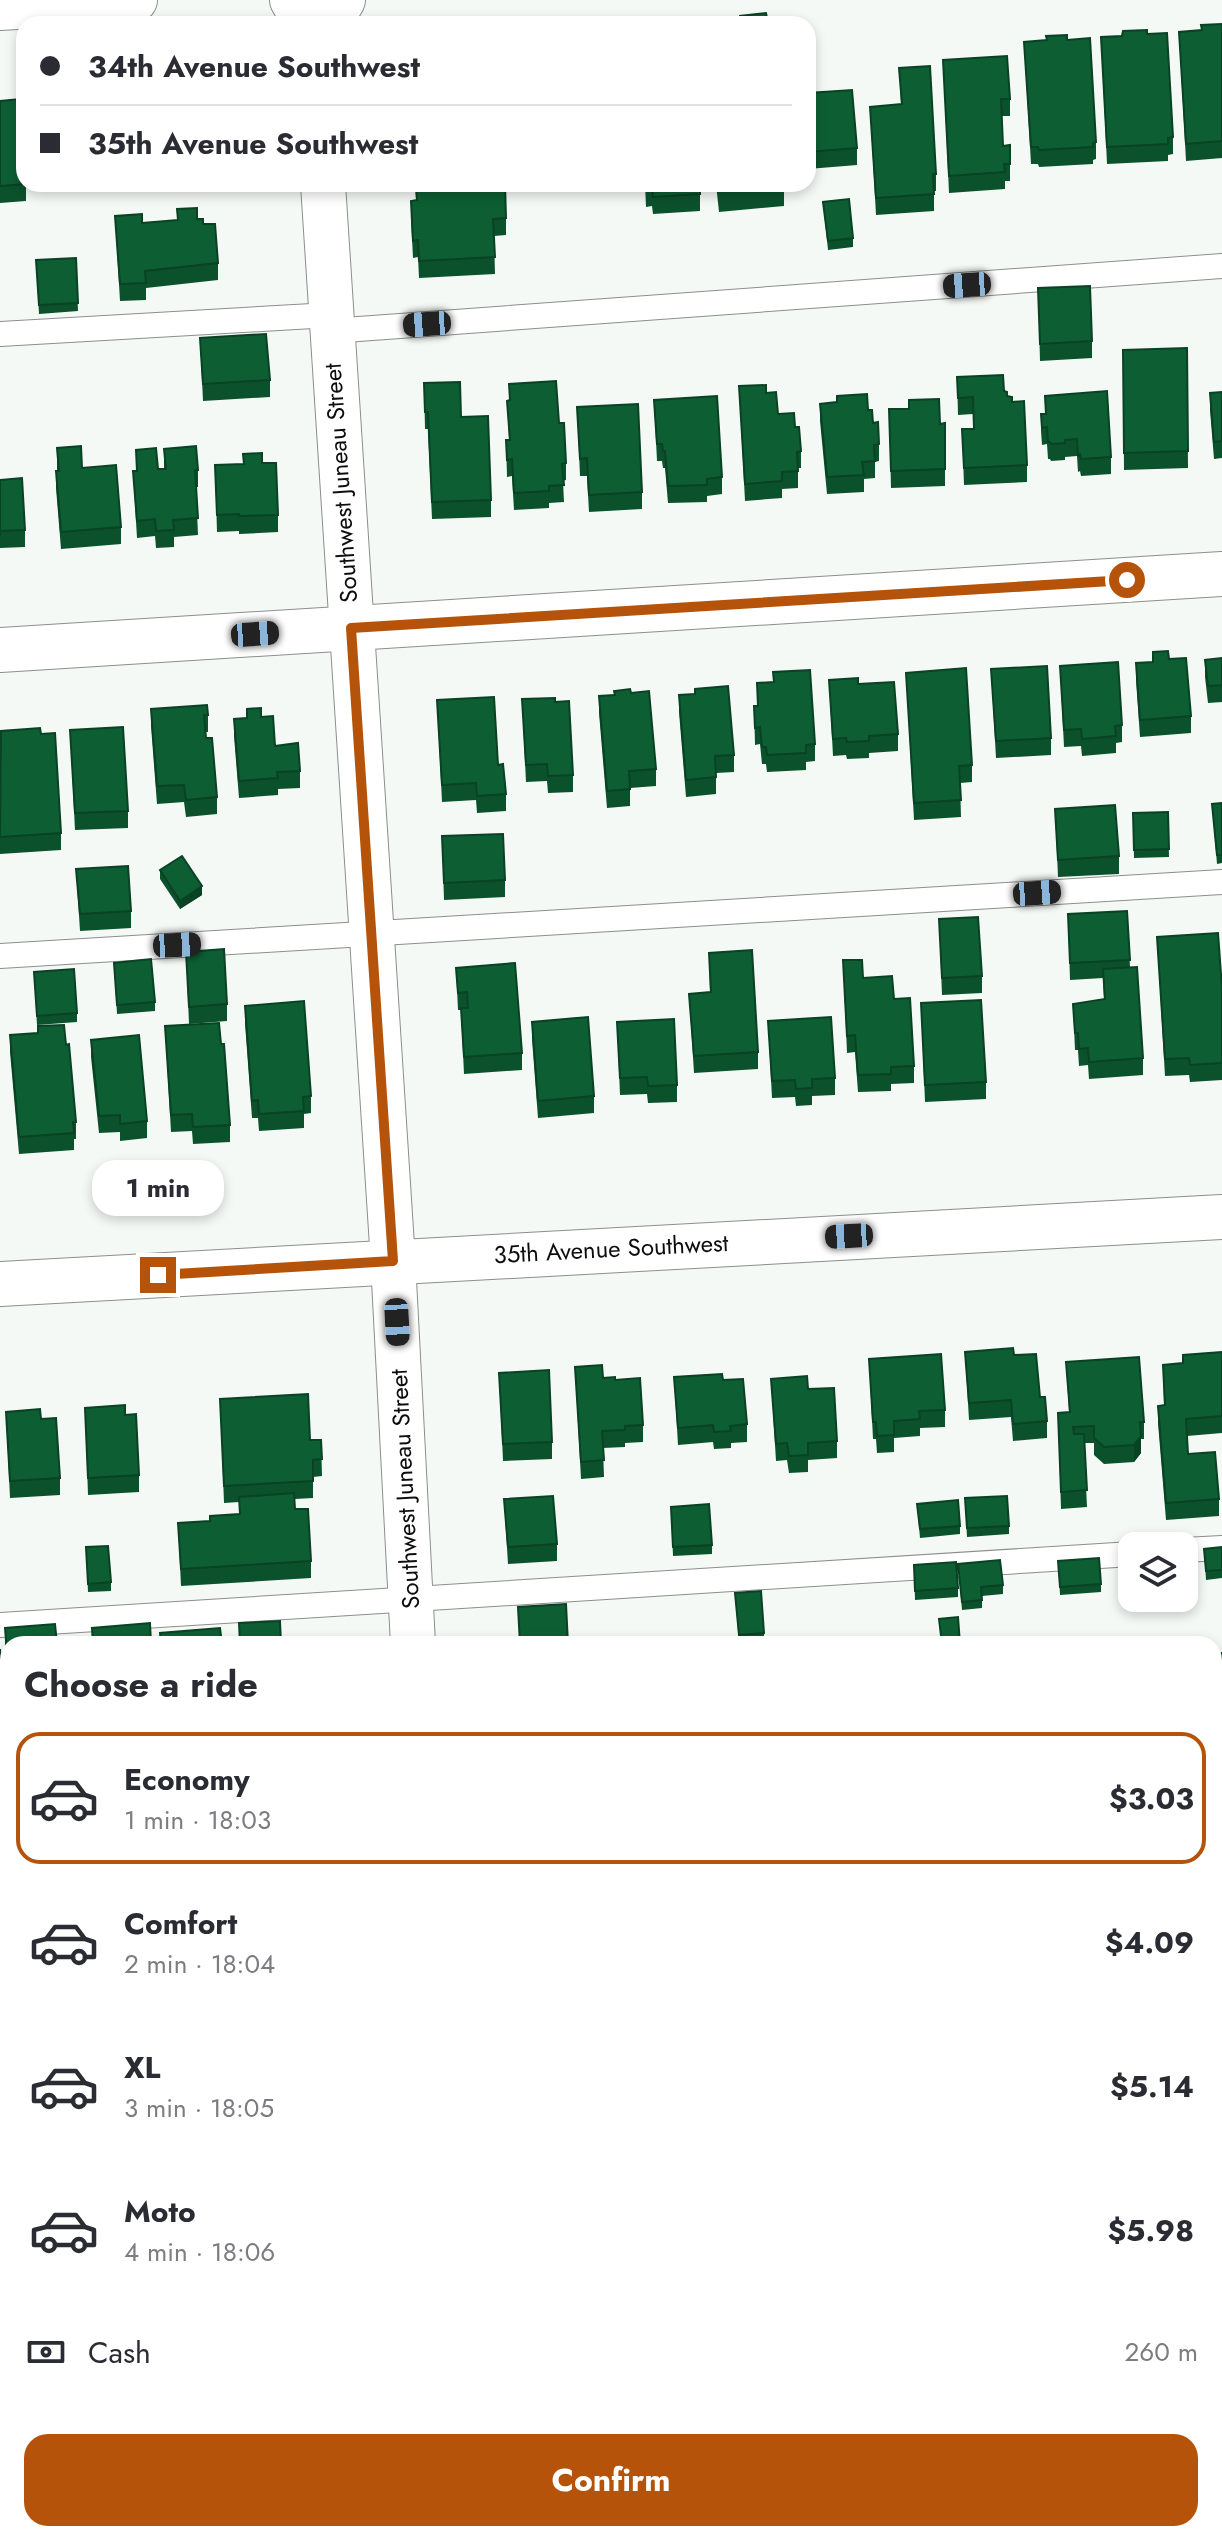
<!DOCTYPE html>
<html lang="en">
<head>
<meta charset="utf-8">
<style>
  :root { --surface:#fff; --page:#f2f2f3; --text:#2b2b33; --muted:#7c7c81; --line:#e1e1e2; --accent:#b45309 }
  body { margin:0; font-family:Jost,sans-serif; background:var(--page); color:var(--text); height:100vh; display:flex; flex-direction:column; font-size:30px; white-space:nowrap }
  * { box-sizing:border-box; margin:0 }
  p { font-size:26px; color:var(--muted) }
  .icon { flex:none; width:44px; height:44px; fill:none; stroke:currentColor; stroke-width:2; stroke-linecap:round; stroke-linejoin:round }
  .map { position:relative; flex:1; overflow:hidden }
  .side { position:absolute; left:0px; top:1636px; width:1222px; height:906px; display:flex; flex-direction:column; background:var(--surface); border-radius:24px 24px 0 0; box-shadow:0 4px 12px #0003 }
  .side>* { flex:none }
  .banner { position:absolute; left:16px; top:16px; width:800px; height:176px; border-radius:24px; box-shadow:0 4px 12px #0003; display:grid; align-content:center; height:176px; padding:0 24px; background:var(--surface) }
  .buttons { position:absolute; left:1118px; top:1532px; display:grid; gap:16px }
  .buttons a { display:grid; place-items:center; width:80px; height:80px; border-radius:16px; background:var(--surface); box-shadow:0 4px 12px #0003; font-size:40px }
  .end { position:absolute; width:36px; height:36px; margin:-18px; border:10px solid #b45309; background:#fff; box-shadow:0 0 0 4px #fff }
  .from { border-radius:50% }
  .bubble { position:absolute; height:56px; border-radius:24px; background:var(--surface); box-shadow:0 4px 12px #0003; font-size:26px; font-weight:700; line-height:56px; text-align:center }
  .car { position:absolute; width:24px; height:48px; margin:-24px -12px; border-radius:10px; box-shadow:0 0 6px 2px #0007; background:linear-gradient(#222 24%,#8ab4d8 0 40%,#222 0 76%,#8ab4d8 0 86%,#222 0) }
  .banner b { display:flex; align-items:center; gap:28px; height:76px; font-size:30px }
  .banner b+b { border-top:2px solid var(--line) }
  .banner i { width:20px; height:20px; background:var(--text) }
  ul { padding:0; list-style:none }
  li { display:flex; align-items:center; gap:24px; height:132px; margin:0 16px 12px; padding:0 8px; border:4px solid transparent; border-radius:24px }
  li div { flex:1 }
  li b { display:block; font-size:30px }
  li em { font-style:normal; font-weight:700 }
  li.on { border-color:var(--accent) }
  li>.icon { width:72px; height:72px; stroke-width:1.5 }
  h2 { padding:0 24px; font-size:36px; line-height:96px }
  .pay { display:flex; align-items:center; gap:20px; height:88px; padding:0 24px; font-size:30px }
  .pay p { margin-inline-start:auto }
  .action { display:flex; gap:16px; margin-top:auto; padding:16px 24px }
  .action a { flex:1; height:92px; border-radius:24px; background:var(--accent); color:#fff; font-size:32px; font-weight:700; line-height:92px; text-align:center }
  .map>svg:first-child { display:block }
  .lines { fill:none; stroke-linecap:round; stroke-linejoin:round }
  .lane-casing { stroke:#8b8e8c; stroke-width:26 }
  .street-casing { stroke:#8b8e8c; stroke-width:46 }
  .secondary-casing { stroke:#8b8e8c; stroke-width:46 }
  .lane { stroke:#fff; stroke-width:24 }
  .street { stroke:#fff; stroke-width:44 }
  .secondary { stroke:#fff; stroke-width:44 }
  .wall { fill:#0b522c }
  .shaded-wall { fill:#094224 }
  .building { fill:#0d5f33; stroke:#094224; stroke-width:2 }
  .route { stroke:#b45309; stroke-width:10 }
  .labels { text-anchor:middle; stroke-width:8; stroke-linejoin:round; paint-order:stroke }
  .street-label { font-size:24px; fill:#0c0d0c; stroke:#fff }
</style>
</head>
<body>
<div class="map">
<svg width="1222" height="2541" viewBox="0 0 1222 2541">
  <rect width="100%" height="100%" fill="#f5f9f6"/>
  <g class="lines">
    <defs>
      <path id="lane" d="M331,331L1222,266
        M0,334L330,315
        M0,956L1222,882
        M1184,1550L1222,1548
        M0,1625L1132,1554
        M0,2267L8,2266"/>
      <path id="street" d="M292,0C303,23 331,23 343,0
        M0,8L135,0
        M323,184L393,1261L413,1644
        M0,650L1222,574
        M1214,1872L1222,1871
        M0,1941H8
        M1214,2518L1222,2517
        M453,2534V2541
        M794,2541L920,2534"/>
      <path id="secondary" d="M0,1284L1222,1217"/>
    </defs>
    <use href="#lane" class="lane-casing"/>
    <use href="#street" class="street-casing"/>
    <use href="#secondary" class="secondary-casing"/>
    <use href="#lane" class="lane"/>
    <use href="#street" class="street"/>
    <use href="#secondary" class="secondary"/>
  </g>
  <path class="wall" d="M1222,24V158L1186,161L1179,32L1201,30Z
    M1147,34L1173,137V154L1168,155V161L1107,164L1101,37Z
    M1067,40L1096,142V159L1093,160V164L1039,167L1038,164H1031L1024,42Z
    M943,60L1010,99V116H1002L1003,146L1010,145V181H1005V189L949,193Z
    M899,68L936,174V191H934V211L876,215L870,107L901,104Z
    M808,93L857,148V165L808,169Z
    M0,101L26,184V201L0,203Z
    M415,184L506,218V235L494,236L495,274L419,278L418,257L413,258L411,218V201L416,200Z
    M645,184H700V211L653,214L652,206L646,207Z
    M716,184H784V206L719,212Z
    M823,202L853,238V247L828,250Z
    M177,209L197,219L203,224L218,263V280L146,288V300L120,301L115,216L142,223L177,220Z
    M76,258L78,311L39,314L36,260Z
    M1038,288L1092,341V358L1040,361Z
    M200,338L270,380V397L203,401Z
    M1187,348L1188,468L1124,470L1123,350Z
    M957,377L1004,391L1012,402L1027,465V482L964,485L962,429H973V414L958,415Z
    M424,383L461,417L491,500V517L432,519L428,429H425Z
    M509,384L559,423L566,463V480L563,481L564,502L549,503V508L514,510L512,476L507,477L506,440H509L507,401L509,400Z
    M739,386L766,393L778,414L795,427L801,451V468H798V488L782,489V498L745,501Z
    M1222,392V458L1214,459L1210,410V393Z
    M1045,396L1111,457V474L1081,476L1080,471L1078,472L1077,456L1065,457V460L1051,461L1050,459H1048L1047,444L1042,445L1041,431V414H1045Z
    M654,400L722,477V494L707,496V502L668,503L665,468H663L662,461H657Z
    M820,404L868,410L879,444V461L875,462V478L864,479V492L827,494L820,421Z
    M577,407L642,492V509L589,512L587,476H580Z
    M889,409H909L940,424L945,423V486L891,488Z
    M57,448L82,468L121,527V544L61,549L56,488V471H57Z
    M164,449L198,470V487H196L198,535L174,537V547L156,548L155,536L137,538L133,471H136V450L158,469H164Z
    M243,454L262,463L278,515V532L239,534V531L217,532L215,465L243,464Z
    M0,480L25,530V547L0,548V553Z
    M1222,658V705V702L1208,703L1205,677V660Z
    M1153,662L1191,716V733L1140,737L1136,680V663Z
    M1060,666L1122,725V742L1116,743V753L1082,756L1081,746L1064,747Z
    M991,669L1051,738V755L996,758Z
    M773,672L815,744V761L806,762V770L767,772L766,764H762L760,744L755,745L754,706H758L757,683L773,682Z
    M906,673L972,765V782L960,783L961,817L914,820Z
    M829,680L858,684L898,734V751L869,753V758L847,759L846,755L833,756Z
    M631,693L656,769V786L630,788V806L607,808L599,713V696Z
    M695,694L734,755V772L716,773V794L686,797L679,712V695Z
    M522,699L555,702L573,775V792L548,793L547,781L526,782Z
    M437,700L498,765L506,794V811L477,813L476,800L442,802Z
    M151,709L208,715V732H205L217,797V814L186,817L184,802L157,804L151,726Z
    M261,717L275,746L300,771V788L278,789V795L239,798L234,736V719Z
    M70,730L128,811V828L75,830Z
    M41,734L61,833V850L0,854V737Z
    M1222,803V863L1217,864L1212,804Z
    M1055,809L1119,856V874L1058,877Z
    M1168,812L1169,857L1134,858L1133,813Z
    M442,836L505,880V897L444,900Z
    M76,869L131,911V928L80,931Z
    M160,870L202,895L180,909L160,879Z
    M1127,911L1130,967L1143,1058V1075L1089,1079L1088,1065L1079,1066L1078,1050H1075L1073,1004L1104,1000L1103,978L1070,980L1068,914Z
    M939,919L982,976V993L942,995Z
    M1157,937L1222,988V1080L1190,1082L1189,1075L1165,1076Z
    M186,952L227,1004V1021L189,1024Z
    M709,953L758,1052V1069L694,1073L689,994L710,992Z
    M843,960L863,978L894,999L914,1066V1083L891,1084V1091L858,1092L855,1052L847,1053Z
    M114,963L155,1002V1011L117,1014Z
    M456,968L522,1053V1070L464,1074L461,1010H458Z
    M34,972L77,1013V1022L37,1025Z
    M921,1003L986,1082V1099L925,1102Z
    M245,1006L311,1096V1113L304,1114V1128L259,1131L258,1118H252L245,1023Z
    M768,1021L835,1078V1095L812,1096V1105L796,1106L795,1097L772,1098Z
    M532,1022L594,1096V1113L538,1118L532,1039Z
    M617,1022L677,1085V1102L648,1103L647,1094L620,1095Z
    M165,1026L221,1044L230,1125V1142L193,1144L192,1131L171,1132Z
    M10,1035L76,1122V1139H74V1150L19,1154L10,1052Z
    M91,1040L147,1121V1138L120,1141V1132L99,1133L91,1057Z
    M965,1352L1014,1355L1040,1397L1047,1421V1438L1013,1441L1011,1417L969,1420Z
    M1222,1352V1433L1187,1436L1188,1454L1219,1499V1516L1166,1520L1158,1423V1406L1164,1405L1163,1365L1183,1363Z
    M869,1359L945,1410V1427L920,1428V1436L894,1438V1452L877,1453L876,1439H873Z
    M1066,1362L1144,1422V1439H1141V1453L1134,1462L1104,1464L1094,1455V1443H1084L1087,1507L1061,1509L1058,1413L1069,1412Z
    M575,1367L603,1378L615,1380L643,1425V1442L625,1443V1447L603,1448L604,1477L581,1479Z
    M499,1373L552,1442V1459L503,1461Z
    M674,1377L723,1380L747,1424V1442L731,1443V1448L714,1449L713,1442L678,1445Z
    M771,1379L808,1389L837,1441V1458L808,1460V1472L789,1473L787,1460L776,1461Z
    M220,1399L310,1440H321L322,1476L313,1477V1498L295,1499V1509L311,1561V1578L181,1586L178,1523L210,1521L239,1514V1502L224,1503Z
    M85,1408L125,1415L139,1475V1492L88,1495Z
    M6,1412L41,1419L60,1478V1495L10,1498Z
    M965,1498L1009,1526V1534L967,1537Z
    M504,1499L557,1544V1561L508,1564Z
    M917,1504L960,1526V1534L920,1538Z
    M671,1507L712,1545V1554L673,1556Z
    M86,1547L111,1582V1591L88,1592Z
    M1222,1547V1578L1206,1580L1204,1549Z
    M1058,1561L1101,1584V1592L1060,1595Z
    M958,1564L1003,1585V1594L982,1596V1608L962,1610Z
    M914,1565L958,1588V1597L915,1600Z
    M735,1593L764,1633V1641L739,1644Z
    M5,1628L8,1644V1682L5,1645Z
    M1222,1653V1731L1216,1732V1742H1214V1654Z
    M0,1765L4,1814V1831L0,1832Z
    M1214,1988L1216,2012V2029H1214Z
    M0,2300L5,2316H8V2434H0Z
    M1222,2334V2397H1214V2335Z"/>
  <path class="shaded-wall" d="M202,886V895L180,909V901Z
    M1141,1436V1453L1134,1462V1445Z"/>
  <path class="building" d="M766,13L768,24H740V16Z
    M1222,24V141L1186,144L1179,32L1202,30L1201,25Z
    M1147,30V34L1167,33L1173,137L1168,138V144L1107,147L1101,37L1122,36L1123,31Z
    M1067,35V40L1090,38L1096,142L1093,143V147L1039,150L1038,147H1031L1024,42L1047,40L1046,36Z
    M1007,56L1010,99H1001L1003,146L1010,145V164H1004L1005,172L949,176L943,60Z
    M930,66L936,174H933L934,194L876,198L870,107L902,104L899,68Z
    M852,90L857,148L808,152V93Z
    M20,99L24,154V184H26L0,186V101Z
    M416,184H505L506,218L493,219L495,257L419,261L418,240L413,241L411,201L417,200Z
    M646,184H700V194L653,197L652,189L646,190Z
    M719,184H759L719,188Z
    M849,199L853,238L828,241L823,202Z
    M197,208V219H203V224H215L218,263L145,271L146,283L120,284L115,216L142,214V223L178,220L177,209Z
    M76,258L78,303L39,305L36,260Z
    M1090,286L1092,341L1040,344L1038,288Z
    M266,334L270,380L203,384L200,338Z
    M1187,348L1188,451L1124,453L1123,350Z
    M1003,375L1004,391L1007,392V396L1012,397V402L1024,401L1027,465L964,468L962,429H974L973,397L958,398L957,377Z
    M556,381L559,423H564L566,463L562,464L564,485L549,486V491L514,493L512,459L507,460L506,440H510L507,401L510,400L509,384Z
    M460,382L461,417L488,416L491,500L432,502L428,412H425L424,383Z
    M766,385V393L776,392L778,414L794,413L795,427H799L801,451L797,452L798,471L782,472V481L745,484L739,386Z
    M1107,391L1111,457L1081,459L1080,454L1078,455L1077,439L1065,440V443L1051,444L1050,442H1048L1047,427L1042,428L1041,414H1046L1045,396Z
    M1222,392V441L1214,442L1210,393Z
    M867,394L868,410H872L873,423L878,422L879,444L874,445L875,461L862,462L864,475L827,477L820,404L837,402V396Z
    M717,396L722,477L707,479V485L668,486L665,451H663L662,444H657L654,400Z
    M939,399L940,424L945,423V469L891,471L889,409H909V400Z
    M638,404L642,492L589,495L587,458L580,459L577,407Z
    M81,446L82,468L116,465L121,527L61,532L56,471H59L57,448Z
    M196,446L198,470H195L198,518L173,520L174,530L156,531L155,519L137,521L133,471H137L136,450L156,448L158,469H166L164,449Z
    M262,453V463H276L278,515L239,516V514L217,515L215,465L244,464L243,454Z
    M22,478L25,530L0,531V536V480Z
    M1168,651L1169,659L1186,658L1191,716L1140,720L1136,663L1153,662V652Z
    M1222,658V688V685L1208,686L1205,660Z
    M1118,662L1122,725L1115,726L1116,736L1082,739L1081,729L1064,730L1060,666Z
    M1047,666L1051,738L996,741L991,669Z
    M966,668L972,765L959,766L961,800L914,803L906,673Z
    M810,670L815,744L806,745V753L767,755L766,747H762L760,727L755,728L754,706H758L757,683L774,682L773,672Z
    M858,678V684L894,682L898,734L869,736V741L847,742L846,738L833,739L829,680Z
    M728,686L734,755L715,756L716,777L686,780L679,695L695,694V689Z
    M630,689L631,693L649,691L656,769L629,771L630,789L607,791L599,696L615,695L614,691Z
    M494,697L498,765L503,764L506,794L477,796L476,783L442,785L437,700Z
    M555,698V702L569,701L573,775L548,776L547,764L526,765L522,699Z
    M207,705L208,715H204L206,738H212L217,797L186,800L184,785L157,786L151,709Z
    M261,708V717L273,716L275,746L298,743L300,771L277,772L278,778L239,781L234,719L247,718V709Z
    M123,727L128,811L75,813L70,730Z
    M40,728L41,734L55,733L61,833L0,837L1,731Z
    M1222,803V855H1217L1212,804Z
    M1115,805L1119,856L1058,860L1055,809Z
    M1168,812L1169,849L1134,850L1133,813Z
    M503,834L505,880L444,883L442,836Z
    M182,856L202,886L180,901L160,870Z
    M128,866L131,911L80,914L76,869Z
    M1127,911L1130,960L1070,963L1068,914Z
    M978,917L982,976L942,978L939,919Z
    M1218,933L1222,988V1063L1190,1065L1189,1058L1165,1059L1157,937Z
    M224,949L227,1004L189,1007L186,952Z
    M752,950L758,1052L694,1056L689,994L711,992L709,953Z
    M151,959L155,1002L117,1005L114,963Z
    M843,960H862L863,978L892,976L894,999L910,998L914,1066L891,1067V1074L858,1075L855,1035L847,1036Z
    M515,963L522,1053L464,1057L461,1008H468L467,992L458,993L456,968Z
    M1137,967L1143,1058L1089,1062L1088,1048L1079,1049L1078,1033H1075L1073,1004L1105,999L1103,969Z
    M74,969L77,1013L37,1016L34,972Z
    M981,1000L986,1082L925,1085L921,1003Z
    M304,1001L311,1096L303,1097L304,1111L259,1114L258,1100L252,1101L245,1006Z
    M588,1017L594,1096L538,1101L532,1022Z
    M831,1017L835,1078L812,1079V1088L796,1089L795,1080L772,1081L768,1021Z
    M674,1019L677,1085L648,1086L647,1077L620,1078L617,1022Z
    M219,1023L221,1044H224L230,1125L193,1127L192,1114L171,1115L165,1026Z
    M64,1025L66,1045L69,1044L76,1122H73L74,1133L19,1137L10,1035L38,1033V1026Z
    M139,1035L147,1121L120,1124V1115L99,1116L91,1040Z
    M1013,1348L1014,1355L1036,1354L1040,1397H1045L1047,1421L1013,1424L1011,1400L969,1403L965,1352Z
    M1222,1352V1416L1186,1419L1188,1454L1215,1452L1219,1499L1166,1503L1158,1406L1165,1405L1163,1365L1183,1363V1355Z
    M941,1354L945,1410L919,1411L920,1419L894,1421V1435L877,1436L876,1422H873L869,1359Z
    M1139,1357L1144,1422H1140L1141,1436L1134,1445L1104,1447L1094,1438V1426L1073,1427L1074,1434H1084L1087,1490L1061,1492L1058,1413L1070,1412L1066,1362Z
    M602,1365L603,1378L615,1377V1380L640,1378L643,1425L625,1426V1430L602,1431L604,1460L581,1462L575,1367Z
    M549,1370L552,1442L503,1444L499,1373Z
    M722,1374L723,1380L743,1379L747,1424L730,1426L731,1431L714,1432L713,1425L678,1428L674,1377Z
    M807,1376L808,1389L834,1388L837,1441L808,1443V1455L789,1456L787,1443L776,1444L771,1379Z
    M308,1394L310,1440H321L322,1459L313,1460V1481L224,1486L220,1399Z
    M125,1405V1415L136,1414L139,1475L88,1478L85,1408Z
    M40,1409L41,1419L56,1418L60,1478L10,1481L6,1412Z
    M294,1493L295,1509H308L311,1561L181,1569L178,1523L210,1521V1516L240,1514L239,1497Z
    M553,1496L557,1544L508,1547L504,1499Z
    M1007,1496L1009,1526L967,1528L965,1498Z
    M958,1500L960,1526L920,1529L917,1504Z
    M709,1504L712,1545L673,1547L671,1507Z
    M108,1546L111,1582L88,1584L86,1547Z
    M1222,1547V1570L1206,1571L1204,1549Z
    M1099,1558L1101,1584L1060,1587L1058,1561Z
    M1000,1560L1003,1585L981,1587L982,1600L962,1602L958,1564Z
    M956,1562L958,1588L915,1591L914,1565Z
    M761,1591L764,1633L739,1635L735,1593Z
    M566,1604L568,1644H520L518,1607Z
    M958,1617L960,1644H942L939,1619Z
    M280,1621L281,1644H240L239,1623Z
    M150,1623L151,1644H93L92,1628Z
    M55,1624L57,1644H8V1665L5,1628Z
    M220,1628L222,1644H161L160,1633Z
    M725,1639V1644H691V1641Z
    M0,1649L2,1689H0Z
    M1222,1653V1714L1216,1715V1725H1214V1654Z
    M0,1765L4,1814L0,1815Z
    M4,2299L5,2316H8V2417H0V2300Z
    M1222,2334V2380H1214V2335Z"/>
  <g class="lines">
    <path class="route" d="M158,1275L393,1261L351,628L1127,580"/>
  </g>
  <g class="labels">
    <g class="street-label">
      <text transform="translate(341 483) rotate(-94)" y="8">Southwest Juneau Street</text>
      <text transform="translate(611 1249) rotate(-3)" y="8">35th Avenue Southwest</text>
      <text transform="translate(405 1489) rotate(-93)" y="8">Southwest Juneau Street</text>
    </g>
  </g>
</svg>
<div class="buttons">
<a><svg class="icon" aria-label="layers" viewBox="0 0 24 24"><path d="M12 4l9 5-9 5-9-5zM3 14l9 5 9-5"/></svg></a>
</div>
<i class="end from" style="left:1127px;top:580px"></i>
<i class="end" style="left:158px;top:1275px"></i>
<div class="bubble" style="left:92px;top:1160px;width:132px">1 min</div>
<i class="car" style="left:967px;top:285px;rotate:266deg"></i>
<i class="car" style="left:427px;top:324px;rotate:266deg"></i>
<i class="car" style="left:255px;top:634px;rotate:86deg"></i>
<i class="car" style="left:1037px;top:893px;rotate:86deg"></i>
<i class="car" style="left:177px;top:945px;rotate:87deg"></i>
<i class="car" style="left:849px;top:1236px;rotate:267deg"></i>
<i class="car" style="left:397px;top:1322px;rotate:177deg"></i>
<div class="banner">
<b><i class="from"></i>34th Avenue Southwest</b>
<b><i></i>35th Avenue Southwest</b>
</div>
<section class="side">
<h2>Choose a ride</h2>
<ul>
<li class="on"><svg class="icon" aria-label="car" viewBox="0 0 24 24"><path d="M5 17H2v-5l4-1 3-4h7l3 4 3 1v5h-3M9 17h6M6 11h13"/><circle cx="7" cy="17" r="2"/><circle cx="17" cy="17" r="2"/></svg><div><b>Economy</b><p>1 min · 18:03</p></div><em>$3.03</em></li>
<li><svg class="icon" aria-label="car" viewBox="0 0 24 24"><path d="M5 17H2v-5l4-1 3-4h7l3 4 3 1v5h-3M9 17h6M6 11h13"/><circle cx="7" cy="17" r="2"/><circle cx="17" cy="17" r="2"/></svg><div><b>Comfort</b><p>2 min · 18:04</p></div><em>$4.09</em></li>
<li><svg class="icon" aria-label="car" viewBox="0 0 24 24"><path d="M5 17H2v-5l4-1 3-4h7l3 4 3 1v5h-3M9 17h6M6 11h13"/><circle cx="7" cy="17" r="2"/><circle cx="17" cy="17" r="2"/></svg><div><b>XL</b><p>3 min · 18:05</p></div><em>$5.14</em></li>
<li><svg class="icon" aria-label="car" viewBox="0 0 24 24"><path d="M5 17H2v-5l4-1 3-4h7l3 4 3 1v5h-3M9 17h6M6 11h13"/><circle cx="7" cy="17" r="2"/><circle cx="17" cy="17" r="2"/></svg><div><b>Moto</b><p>4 min · 18:06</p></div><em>$5.98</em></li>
</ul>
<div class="pay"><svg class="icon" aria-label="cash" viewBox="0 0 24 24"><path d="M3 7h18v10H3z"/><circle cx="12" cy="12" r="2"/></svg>Cash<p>260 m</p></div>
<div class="action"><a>Confirm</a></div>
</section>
</div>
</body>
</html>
